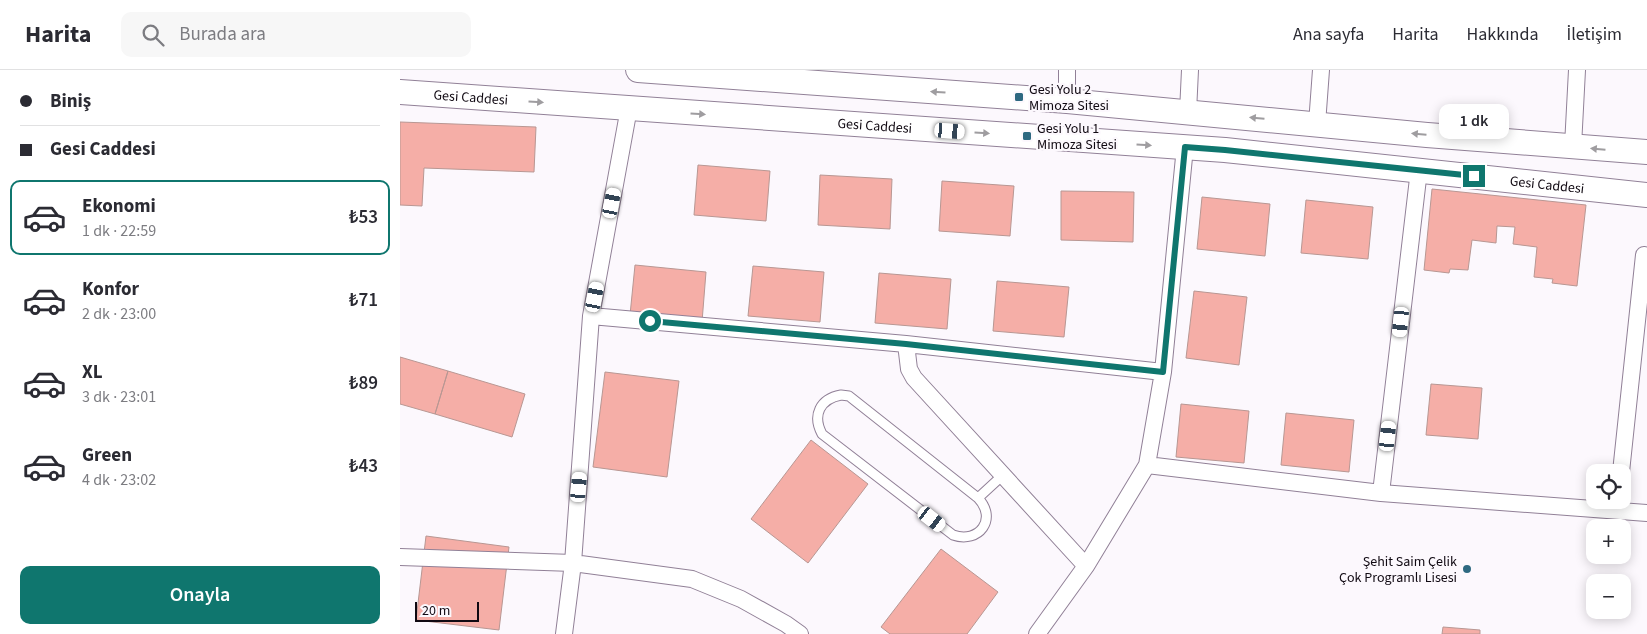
<!DOCTYPE html>
<html lang="tr">
<head>
<meta charset="utf-8">
<style>
  :root { --surface:#fff; --page:#f7f7f7; --text:#2b2b33; --muted:#7c7c81; --line:#e1e1e2; --accent:#0f766e }
  body { margin:0; font-family:"Source Sans 3",sans-serif; background:var(--page); color:var(--text); height:100vh; display:flex; flex-direction:column; font-size:19px; white-space:nowrap }
  * { box-sizing:border-box; margin:0 }
  p { font-size:16px; color:var(--muted) }
  .icon { flex:none; width:28px; height:28px; fill:none; stroke:currentColor; stroke-width:2; stroke-linecap:round; stroke-linejoin:round }
  .map { position:relative; flex:1; overflow:hidden }
  .panel { display:flex; flex-direction:column; background:var(--surface); width:400px }
  .panel>* { flex:none }
  .guide { display:grid; align-content:center; height:110px; padding:0 20px; background:var(--surface) }
  .tools { position:absolute; left:1186px; top:394px; display:grid; gap:10px }
  .tools a { display:grid; place-items:center; width:45px; height:45px; border-radius:10px; background:var(--surface); box-shadow:0 2px 12px #0003; font-size:25px }
  .scale { position:absolute; left:15px; bottom:12px; width:64px; box-sizing:border-box; padding-left:5px; border:2px solid #100912; border-top:0; font-size:14px; line-height:18px; white-space:nowrap; color:#100912; -webkit-text-stroke:4px #fcf8fd; paint-order:stroke }
  .end { position:absolute; width:22px; height:22px; margin:-11px; border:6px solid #0f766e; background:#fff; box-shadow:0 0 0 2px #fff }
  .from { border-radius:50% }
  .bubble { position:absolute; height:35px; border-radius:10px; background:var(--surface); box-shadow:0 2px 12px #0003; font-size:16px; font-weight:600; line-height:35px; text-align:center }
  .car { position:absolute; width:15px; height:30px; margin:-15px -8px; border-radius:6px; box-shadow:0 0 4px 1px #0007; background:linear-gradient(#fff 24%,#345 0 40%,#fff 0 76%,#345 0 86%,#fff 0) }
  .guide b { display:flex; align-items:center; gap:18px; height:48px; font-size:19px }
  .guide b+b { border-top:1px solid var(--line) }
  .guide i { width:12px; height:12px; background:var(--text) }
  ul { padding:0; list-style:none }
  li { display:flex; align-items:center; gap:15px; height:75px; margin:0 10px 8px; padding:0 10px; border:2px solid transparent; border-radius:10px }
  li div { flex:1 }
  li b { display:block; font-size:19px }
  li em { font-style:normal; font-weight:600 }
  li.current { border-color:var(--accent) }
  li>.icon { width:45px; height:45px; stroke-width:1.5 }
  .action { display:flex; gap:10px; margin-top:auto; padding:10px 20px }
  .action a { flex:1; height:58px; border-radius:10px; background:var(--accent); color:#fff; font-size:20px; font-weight:600; line-height:58px; text-align:center }
  header { display:flex; align-items:center; gap:30px; box-sizing:border-box; height:70px; padding:0 25px; background:var(--surface); border-bottom:1px solid var(--line) }
  header strong { font-size:24px }
  nav { display:flex; gap:28px; margin-inline-start:auto; font-size:18px }
  .search { width:350px; height:45px; background:var(--page); display:flex; align-items:center; gap:12px; box-sizing:border-box; padding:0 18px; border-radius:10px; color:var(--muted); font-size:19px }
  main { display:flex; flex:1; min-height:0 }
  .map>svg:first-child { display:block }
  .building { fill:#f5aea7; stroke:#b89793 }
  .lines { fill:none; stroke-linecap:round; stroke-linejoin:round }
  .lane-casing { stroke:#918097; stroke-width:11 }
  .street-casing { stroke:#918097; stroke-width:18 }
  .secondary-casing { stroke:#918097; stroke-width:26 }
  .lane { stroke:#fff; stroke-width:9 }
  .street { stroke:#fff; stroke-width:16 }
  .secondary { stroke:#fff; stroke-width:24 }
  .oneway { fill:#9f9da0 }
  .route { stroke:#0f766e; stroke-width:6 }
  .poi-dot { fill:#2e6981; stroke:#fcf8fd; stroke-width:2 }
  .labels { text-anchor:middle; stroke-width:4.5; stroke-linejoin:round; paint-order:stroke }
  .poi-label { font-size:14px; fill:#100912; stroke:#fcf8fd; text-anchor:start }
  .street-label { font-size:14px; fill:#100912; stroke:#fcf8fd }
</style>
</head>
<body>
<header>
<strong>Harita</strong>
<div class="search"><svg class="icon" aria-label="search" viewBox="0 0 24 24"><circle cx="10" cy="10" r="6"/><path d="M15 15l6 6"/></svg>Burada ara</div>
<nav><a>Ana sayfa</a><a>Harita</a><a>Hakkında</a><a>İletişim</a></nav>
</header>
<main>
<section class="panel">
<div class="guide">
<b><i class="from"></i>Biniş</b>
<b><i></i>Gesi Caddesi</b>
</div>
<ul>
<li class="current"><svg class="icon" aria-label="car" viewBox="0 0 24 24"><path d="M5 17H2v-5l4-1 3-4h7l3 4 3 1v5h-3M9 17h6M6 11h13"/><circle cx="7" cy="17" r="2"/><circle cx="17" cy="17" r="2"/></svg><div><b>Ekonomi</b><p>1 dk · 22:59</p></div><em>₺53</em></li>
<li><svg class="icon" aria-label="car" viewBox="0 0 24 24"><path d="M5 17H2v-5l4-1 3-4h7l3 4 3 1v5h-3M9 17h6M6 11h13"/><circle cx="7" cy="17" r="2"/><circle cx="17" cy="17" r="2"/></svg><div><b>Konfor</b><p>2 dk · 23:00</p></div><em>₺71</em></li>
<li><svg class="icon" aria-label="car" viewBox="0 0 24 24"><path d="M5 17H2v-5l4-1 3-4h7l3 4 3 1v5h-3M9 17h6M6 11h13"/><circle cx="7" cy="17" r="2"/><circle cx="17" cy="17" r="2"/></svg><div><b>XL</b><p>3 dk · 23:01</p></div><em>₺89</em></li>
<li><svg class="icon" aria-label="car" viewBox="0 0 24 24"><path d="M5 17H2v-5l4-1 3-4h7l3 4 3 1v5h-3M9 17h6M6 11h13"/><circle cx="7" cy="17" r="2"/><circle cx="17" cy="17" r="2"/></svg><div><b>Green</b><p>4 dk · 23:02</p></div><em>₺43</em></li>
</ul>
<div class="action"><a>Onayla</a></div>
</section>
<div class="map">
<svg width="1247" height="564" viewBox="0 0 1247 564">
  <rect width="100%" height="100%" fill="#fcf8fd"/>
  <path class="building" d="M0,52L136,57L134,102L24,98L22,136L0,135Z
    M298,95L370,101L366,151L294,145Z
    M420,105L492,109L490,159L418,155Z
    M542,111L614,116L610,166L539,161Z
    M1032,119L1186,135L1177,216L1152,213L1153,209L1134,207L1137,177L1113,174L1115,157L1097,156L1096,173L1072,170L1068,200L1050,199L1049,203L1024,200Z
    M661,121L734,122L733,172L661,170Z
    M802,127L870,134L865,186L797,179Z
    M906,130L973,137L968,189L901,183Z
    M235,195L306,202L302,252L230,245Z
    M353,196L424,202L420,252L348,246Z
    M479,203L551,209L547,259L475,253Z
    M597,211L669,217L664,267L593,261Z
    M794,221L847,227L839,295L786,288Z
    M0,287L48,301L35,344L0,334Z
    M48,301L125,324L112,367L35,344Z
    M205,302L279,311L267,407L193,397Z
    M1031,314L1082,318L1078,369L1026,365Z
    M781,334L849,341L844,393L776,387Z
    M886,343L954,350L949,402L881,395Z
    M411,370L468,414L408,493L351,449Z
    M26,466L109,477L99,560L16,550Z
    M541,479L598,522L567,564H490L481,557Z
    M1043,557L1080,560V564H1042Z"/>
  <g class="lines">
    <defs>
      <path id="lane" d="M441,325L449,326L578,428C598,449 579,474 553,465L422,364C412,345 420,329 441,325Z
        M578,428L603,405"/>
      <path id="street" d="M667,0V31
        M788,42L790,0
        M917,54L921,0
        M1173,76L1177,0
        M785,77L763,302L747,395L981,423L1247,443
        M191,246L506,274L763,302
        M506,274L509,299L514,308L686,496
        M1221,402L1244,185
        M981,423L1019,100
        M0,487L173,493L292,509L341,529L386,554L400,564
        M164,564L173,493L191,246L229,38
        M637,564L686,496L747,395"/>
      <g id="secondary">
        <path d="M238,0L667,31L1027,65L1247,82"/>
        <path id="s1" d="M0,22L825,80L1247,125"/>
      </g>
    </defs>
    <use href="#lane" class="lane-casing"/>
    <use href="#street" class="street-casing"/>
    <use href="#secondary" class="secondary-casing"/>
    <use href="#lane" class="lane"/>
    <use href="#street" class="street"/>
    <use href="#secondary" class="secondary"/>
  </g>
  <defs><path id="oneway-solid" d="M-6-.8H1V-3.2L6.5 0L1 3.2V.8H-6Z" transform="scale(1.25)"/></defs>
  <g class="oneway">
    <use href="#oneway-solid" transform="translate(538 22) rotate(-176)"/>
    <use href="#oneway-solid" transform="translate(136 32) rotate(4)"/>
    <use href="#oneway-solid" transform="translate(298 44) rotate(4)"/>
    <use href="#oneway-solid" transform="translate(857 48) rotate(-175)"/>
    <use href="#oneway-solid" transform="translate(582 63) rotate(4)"/>
    <use href="#oneway-solid" transform="translate(1019 64) rotate(-175)"/>
    <use href="#oneway-solid" transform="translate(744 75) rotate(4)"/>
    <use href="#oneway-solid" transform="translate(1198 79) rotate(-175)"/>
  </g>
  <g class="lines">
    <path class="route" d="M250,251L506,274L763,302L785,77L825,80L1074,106"/>
  </g>
  <g class="poi-dot">
    <rect x="614" y="22" width="10" height="10" rx="2.5"/>
    <rect x="622" y="61" width="10" height="10" rx="2.5"/>
    <circle cx="1067" cy="499" r="5"/>
  </g>
  <g class="labels">
    <g class="poi-label">
      <text x="629" y="24">Gesi Yolu 2<tspan x="629" dy="16">Mimoza Sitesi</tspan></text>
      <text x="637" y="63">Gesi Yolu 1<tspan x="637" dy="16">Mimoza Sitesi</tspan></text>
      <text x="1057" y="496" text-anchor="end">Şehit Saim Çelik<tspan x="1057" dy="16">Çok Programlı Lisesi</tspan></text>
    </g>
    <g class="street-label">
      <text dy="5" stroke="none"><textPath href="#s1" startOffset="71">Gesi Caddesi</textPath></text>
      <text dy="5" stroke="none"><textPath href="#s1" startOffset="476">Gesi Caddesi</textPath></text>
      <text dy="5" stroke="none"><textPath href="#s1" startOffset="1151">Gesi Caddesi</textPath></text>
    </g>
  </g>
</svg>
<div class="tools">
<a><svg class="icon" aria-label="locate" viewBox="0 0 24 24"><circle cx="12" cy="12" r="6"/><path d="M12 2v4M12 18v4M2 12h4M18 12h4"/></svg></a>
<a>+</a>
<a>−</a>
</div>
<div class="scale">20 m</div>
<i class="end from" style="left:250px;top:251px"></i>
<i class="end" style="left:1074px;top:106px"></i>
<div class="bubble" style="left:1039px;top:34px;width:70px">1 dk</div>
<i class="car" style="left:550px;top:61px;rotate:94deg"></i>
<i class="car" style="left:212px;top:133px;rotate:11deg"></i>
<i class="car" style="left:195px;top:227px;rotate:11deg"></i>
<i class="car" style="left:1001px;top:252px;rotate:186deg"></i>
<i class="car" style="left:988px;top:366px;rotate:6deg"></i>
<i class="car" style="left:179px;top:417px;rotate:5deg"></i>
<i class="car" style="left:532px;top:449px;rotate:128deg"></i>
</div>
</main>
</body>
</html>
